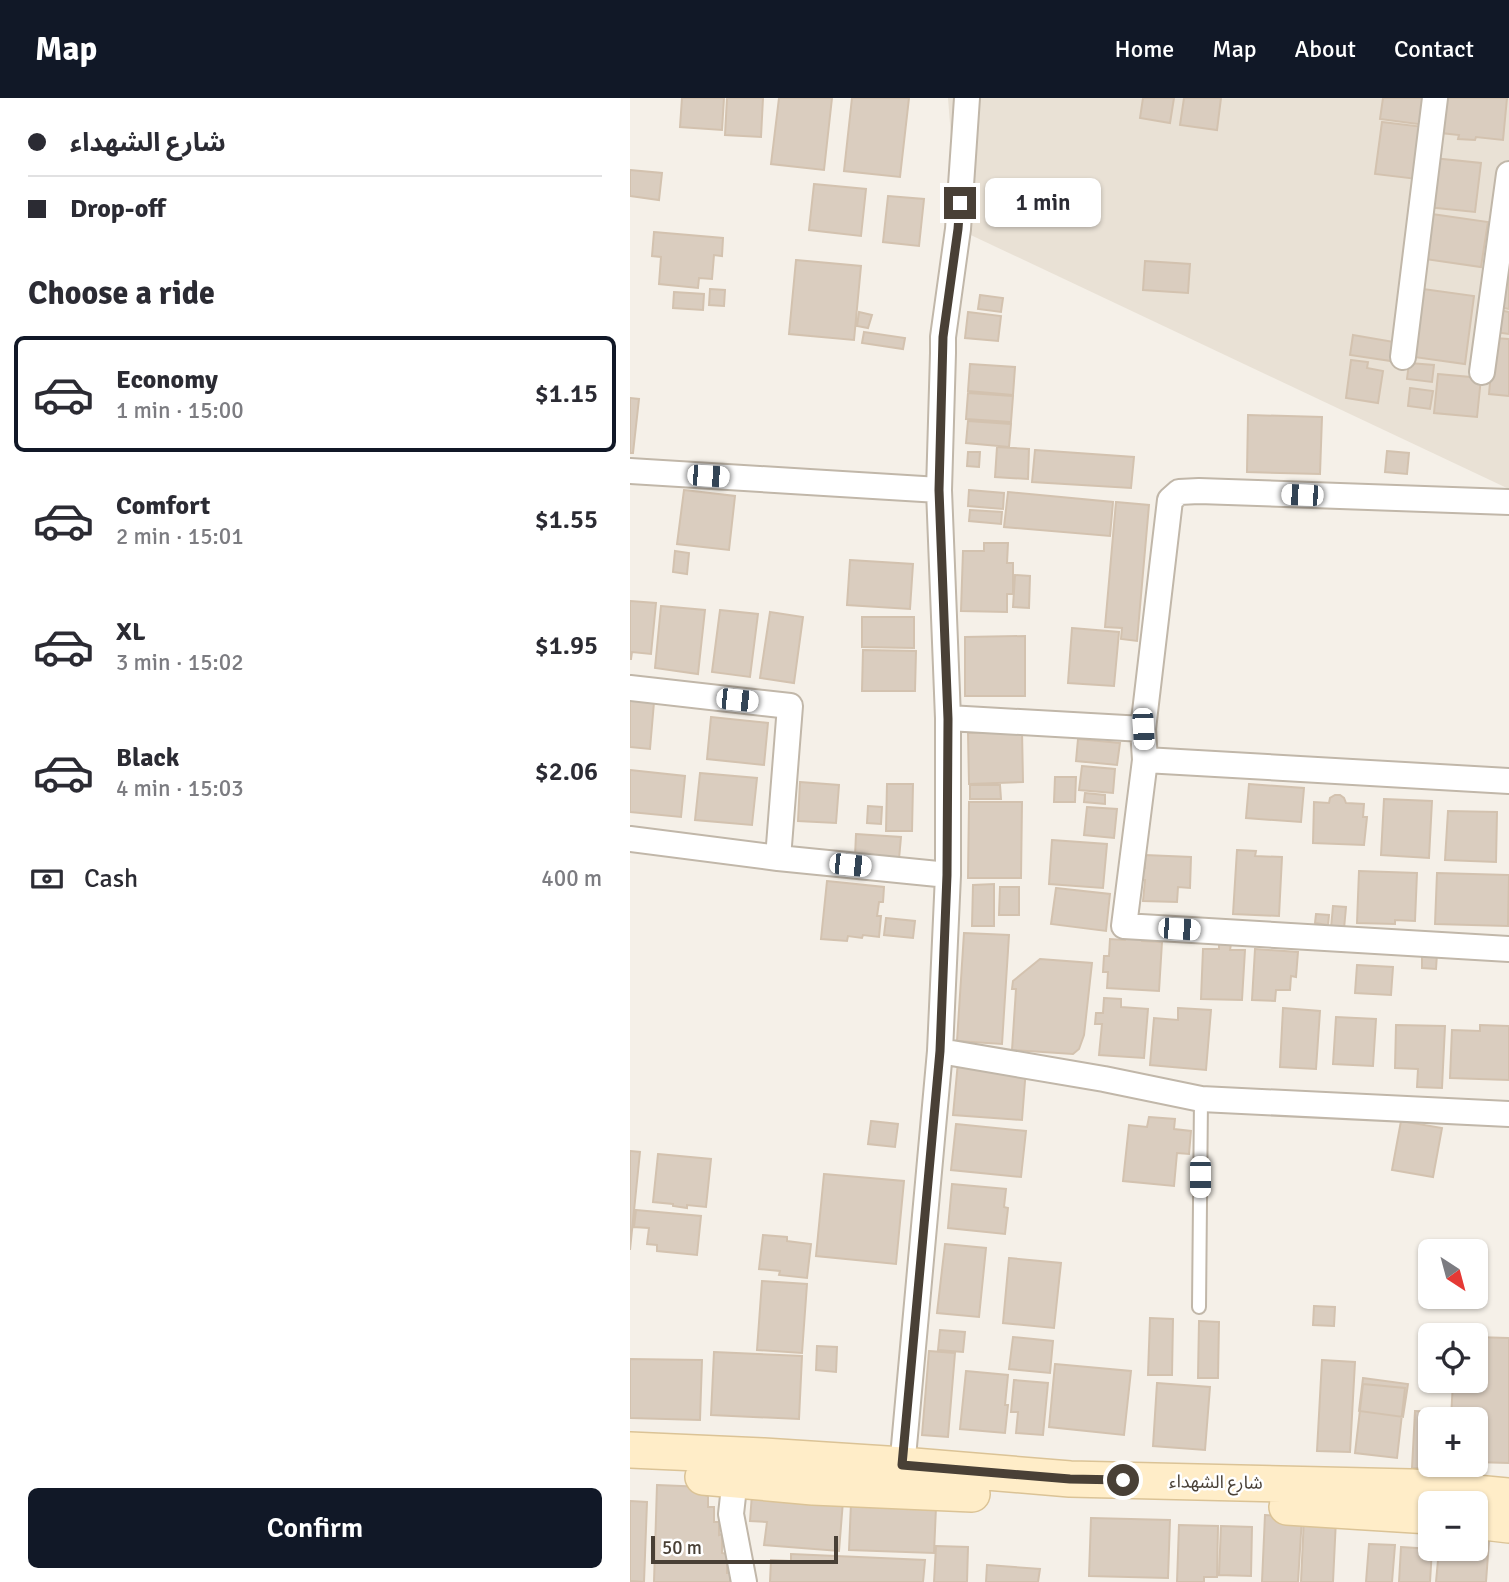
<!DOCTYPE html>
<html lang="en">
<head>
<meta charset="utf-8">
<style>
  :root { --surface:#fff; --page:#f7f7f7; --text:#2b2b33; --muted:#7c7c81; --line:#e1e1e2; --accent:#111827 }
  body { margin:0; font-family:Signika,"Noto Sans Arabic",sans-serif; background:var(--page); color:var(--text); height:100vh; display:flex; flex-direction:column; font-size:26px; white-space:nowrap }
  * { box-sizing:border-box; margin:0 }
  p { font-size:23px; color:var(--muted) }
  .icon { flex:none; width:38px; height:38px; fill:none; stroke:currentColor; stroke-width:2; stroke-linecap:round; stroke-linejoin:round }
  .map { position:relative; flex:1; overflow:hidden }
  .details { display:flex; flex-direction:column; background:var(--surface); width:630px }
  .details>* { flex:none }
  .hud { display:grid; align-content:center; height:154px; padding:0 28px; background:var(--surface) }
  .needle { width:46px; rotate:144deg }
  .buttons { position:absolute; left:788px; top:1141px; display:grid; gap:14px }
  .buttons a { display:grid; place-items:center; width:70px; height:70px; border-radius:10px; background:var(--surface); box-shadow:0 2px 5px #0004; font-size:35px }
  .scale { position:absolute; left:21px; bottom:18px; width:187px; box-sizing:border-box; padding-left:7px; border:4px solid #494036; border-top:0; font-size:19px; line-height:24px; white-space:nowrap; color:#494036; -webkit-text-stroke:5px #fff; paint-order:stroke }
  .end { position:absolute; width:32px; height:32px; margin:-16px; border:9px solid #494036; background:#fff; box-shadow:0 0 0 4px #fff }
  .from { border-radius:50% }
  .bubble { position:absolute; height:49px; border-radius:10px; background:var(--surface); box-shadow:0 2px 5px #0004; font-size:23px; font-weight:600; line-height:49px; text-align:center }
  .car { position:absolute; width:21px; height:42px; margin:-21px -10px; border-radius:9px; box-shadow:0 0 5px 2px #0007; background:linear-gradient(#fff 24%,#345 0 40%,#fff 0 76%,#345 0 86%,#fff 0) }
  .hud b { display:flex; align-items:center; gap:24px; height:66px; font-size:26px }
  .hud b+b { border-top:2px solid var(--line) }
  .hud i { width:18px; height:18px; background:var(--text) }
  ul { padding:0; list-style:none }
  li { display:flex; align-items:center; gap:21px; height:116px; margin:0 14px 10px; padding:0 14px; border:4px solid transparent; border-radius:10px }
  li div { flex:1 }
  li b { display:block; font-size:26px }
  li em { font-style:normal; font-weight:600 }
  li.on { border-color:var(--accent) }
  li>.icon { width:63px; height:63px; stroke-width:1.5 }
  h2 { padding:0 28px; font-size:32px; line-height:84px }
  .pay { display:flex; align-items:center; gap:18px; height:77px; padding:0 28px; font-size:26px }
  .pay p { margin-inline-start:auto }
  .action { display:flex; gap:14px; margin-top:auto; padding:14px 28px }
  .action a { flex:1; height:80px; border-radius:10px; background:var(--accent); color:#fff; font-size:28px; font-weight:600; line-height:80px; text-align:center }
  header { display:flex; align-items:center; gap:42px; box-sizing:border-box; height:98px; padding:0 35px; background:var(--accent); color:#fff }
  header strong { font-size:33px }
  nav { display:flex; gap:38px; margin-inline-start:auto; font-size:24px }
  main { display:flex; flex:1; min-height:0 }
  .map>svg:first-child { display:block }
  .residential { fill:#e9e1d5 }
  .building { fill:#dacdbf; stroke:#d3c2af; stroke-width:2 }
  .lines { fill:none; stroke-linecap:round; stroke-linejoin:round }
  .lane-casing { stroke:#c1b7a9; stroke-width:16 }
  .street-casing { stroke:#c1b7a9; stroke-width:28 }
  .secondary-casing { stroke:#dbc396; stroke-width:38 }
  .lane { stroke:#fff; stroke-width:12 }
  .street { stroke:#fff; stroke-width:24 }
  .secondary { stroke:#ffedc8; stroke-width:35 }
  .route { stroke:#494036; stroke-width:9 }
  .labels { text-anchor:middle; stroke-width:5; stroke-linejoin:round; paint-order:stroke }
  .street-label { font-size:18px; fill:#494036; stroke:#fff }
</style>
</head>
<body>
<header>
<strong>Map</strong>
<nav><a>Home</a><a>Map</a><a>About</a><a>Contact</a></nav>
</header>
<main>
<section class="details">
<div class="hud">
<b><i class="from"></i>شارع الشهداء</b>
<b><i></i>Drop-off</b>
</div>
<h2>Choose a ride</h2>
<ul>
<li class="on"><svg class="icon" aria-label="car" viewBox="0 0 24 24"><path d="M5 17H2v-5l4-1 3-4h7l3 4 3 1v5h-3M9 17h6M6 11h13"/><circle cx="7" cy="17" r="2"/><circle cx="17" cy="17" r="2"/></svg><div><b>Economy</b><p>1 min · 15:00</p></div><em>$1.15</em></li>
<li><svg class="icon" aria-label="car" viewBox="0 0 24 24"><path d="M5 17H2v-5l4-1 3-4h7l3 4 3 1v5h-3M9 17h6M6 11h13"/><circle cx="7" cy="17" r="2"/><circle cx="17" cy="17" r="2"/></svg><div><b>Comfort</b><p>2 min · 15:01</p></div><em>$1.55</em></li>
<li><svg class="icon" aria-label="car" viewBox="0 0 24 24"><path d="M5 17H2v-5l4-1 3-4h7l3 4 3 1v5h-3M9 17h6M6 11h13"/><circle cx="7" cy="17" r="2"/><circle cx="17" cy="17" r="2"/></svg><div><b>XL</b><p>3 min · 15:02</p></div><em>$1.95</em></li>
<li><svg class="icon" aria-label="car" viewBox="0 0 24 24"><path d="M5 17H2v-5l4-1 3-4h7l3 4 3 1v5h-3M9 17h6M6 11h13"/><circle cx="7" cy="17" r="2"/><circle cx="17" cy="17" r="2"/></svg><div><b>Black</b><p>4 min · 15:03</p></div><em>$2.06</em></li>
</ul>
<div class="pay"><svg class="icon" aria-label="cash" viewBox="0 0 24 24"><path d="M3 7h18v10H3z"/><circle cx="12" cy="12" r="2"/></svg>Cash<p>400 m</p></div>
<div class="action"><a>Confirm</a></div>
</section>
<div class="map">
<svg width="879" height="1484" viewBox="0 0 879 1484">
  <rect width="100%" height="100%" fill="#f5f0e8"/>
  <path class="residential" d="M318,0H879V391L328,131Z"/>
  <path class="building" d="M52,0H94L92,32L50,29Z
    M97,0H133L131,39L95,37Z
    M149,0H202L194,72L141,66Z
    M222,0H279L270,79L214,73Z
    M513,0H544L540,25L510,20Z
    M554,0H591L587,32L550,27Z
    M753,0H799L795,27L750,21Z
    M814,0H877L873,42L846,39L845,42L828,41L829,37L811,35Z
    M752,24L794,29L787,81L745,76Z
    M803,60L851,65L845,114L797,109Z
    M0,72L32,75L29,102L0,98Z
    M184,86L236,91L231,138L179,132Z
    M258,98L294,101L289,148L253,144Z
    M795,115L858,124L851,169L788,160Z
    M24,134L93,140L92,158L84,157L82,181L69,180L68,190L29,186L31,159L22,158Z
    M166,162L231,168L224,242L159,236Z
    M515,163L560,166L558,195L513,192Z
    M874,178L879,179V211L869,209Z
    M80,191L95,192L94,208L79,207Z
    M793,191L844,198L835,266L784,259Z
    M44,194L74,196L73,212L43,210Z
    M350,197L373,200L371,214L348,211Z
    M869,212L879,214V236L865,234Z
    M229,214L242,217L238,230L227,228Z
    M338,214L371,218L368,243L335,240Z
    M234,234L275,240L273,251L232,245Z
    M723,237L764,244L761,263L720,257Z
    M864,240L879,241V298L859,296Z
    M721,262L738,264L737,270L753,273L748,305L716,300Z
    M779,265L804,267L802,284L777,281Z
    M340,266L385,269L383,297L338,293Z
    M808,276L851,280L847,319L804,315Z
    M780,290L803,293L800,311L778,308Z
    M338,295L383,298L381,324L336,321Z
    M0,300L9,301L3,355H0Z
    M618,317L692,319L690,376L617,374Z
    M338,323L381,326L379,349L336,345Z
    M367,349L399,351L398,381L365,379Z
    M405,352L504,359L501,390L402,384Z
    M757,353L779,355L777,376L755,374Z
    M338,354H350L349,369L337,368Z
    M54,392L105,398L99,452L47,446Z
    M339,392L374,395L373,411L338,408Z
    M378,394L483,404L480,438L374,429Z
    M486,404L519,407L507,543L491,541L492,530L475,529Z
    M340,412L372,414L371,426L339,423Z
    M354,445H378L377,465H383V496H377V514L331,513L333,453H354Z
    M45,453L59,455L57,476L43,474Z
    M220,462L283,466L280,511L217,507Z
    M385,477L400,478L399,510L383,509Z
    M0,503L26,505L21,556L2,554L1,561H0Z
    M31,508L75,512L68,576L25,570Z
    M90,512L128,516L120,579L82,574Z
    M140,514L173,519L164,585L130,580Z
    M232,519H284V550L232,549Z
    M442,530L489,534L484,588L438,585Z
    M395,538V598H335V539Z
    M233,552L286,553L285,593H232Z
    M0,601L24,604L20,651L0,649Z
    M81,619L138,625L134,667L77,661Z
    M392,633L393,684L339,686L338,635Z
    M448,641L490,645L487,667L446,663Z
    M452,668L485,671L483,695L449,692Z
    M0,672L55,678L51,719L0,714Z
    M70,675L127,680L122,727L65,722Z
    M425,679H446L445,704H424Z
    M170,684L209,687L206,725L168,723Z
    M257,686H283L282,733H256Z
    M619,686L674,690L671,724L616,720Z
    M340,687H370L371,701H340Z
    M455,695L475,697V706L454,704Z
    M705,697H710L714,700L716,705L734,706L733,719H737L734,747L683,745L684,704L699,705L700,700Z
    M754,701L802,703L799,760L751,757Z
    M339,704H392L391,780H338Z
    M238,708L252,709L251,726L237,725Z
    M457,709L487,711L484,740L454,737Z
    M818,713L867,714L866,764L815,762Z
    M226,736L271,739L269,761L225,758Z
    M422,742L477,746L473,790L419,786Z
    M607,752L626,753L625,758L652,759L649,818L603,816Z
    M515,757L561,759L560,790L548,789L547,804L513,803L515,782H511V770H515Z
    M729,773L787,775L785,823L765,822V826L727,825Z
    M807,775L879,777L878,828L805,826Z
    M197,783L254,789L253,804H249L247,818H251L249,839L233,837L232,840L218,838L217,843L191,841Z
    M364,786V828H342L343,787Z
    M370,789H389V817H369Z
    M426,790L480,796L476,833L421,826Z
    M703,808L716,809L714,831L701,830Z
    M686,816L699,817L698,827L685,825Z
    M256,820L285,823L283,840L254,837Z
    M334,835L379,837L372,946L327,943Z
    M496,838L512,839V843L532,844L529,893L477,890L478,874H473L474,858H479L480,841L495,842Z
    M589,846H601L600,852H615L612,902L571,901L573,851H589Z
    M625,851L668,854L666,879L661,878L660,892H646L645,903L622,902Z
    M792,856H807L806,871L792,870Z
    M410,861L462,865L454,937L449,951L443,956L382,952L386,891H382L383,883Z
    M727,867L763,869L761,897L725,895Z
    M474,900L491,901V909L518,911L514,960L469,957L472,926H465L466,915H473Z
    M548,910L581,912L576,972L520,967L524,920L548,922Z
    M653,910L690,913L686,971L650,969Z
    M706,919L746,921L743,968L703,966Z
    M766,927L815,928L812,990L787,989L788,971L765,970Z
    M850,927L879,928V982L820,980L822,932L850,933Z
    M328,964L396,970L392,1022L323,1017Z
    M519,1019L545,1021L544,1031L561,1033L559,1056L547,1055L544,1088L493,1083L499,1027L517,1029Z
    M241,1023L268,1026L265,1049L238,1046Z
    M771,1023L812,1030L803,1079L762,1072Z
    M326,1026L396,1033L391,1079L321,1072Z
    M0,1053L10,1054L0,1152Z
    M28,1056L81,1061L76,1109L57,1107V1110L43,1108V1106L23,1104Z
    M194,1076L274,1083L266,1166L186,1158Z
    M322,1086L376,1091L374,1109L378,1110L375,1136L318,1130Z
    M6,1112L71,1118L67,1157L27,1153V1147L17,1146L19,1130L4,1129Z
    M133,1137L157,1139V1143L181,1146L177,1180L149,1177L150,1173L129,1171Z
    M315,1146L356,1150L349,1219L307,1215Z
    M379,1160L431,1165L424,1230L373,1225Z
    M132,1183L177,1186L172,1255L127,1252Z
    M684,1208L705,1209L704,1228L683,1227Z
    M520,1220L543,1221L542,1277H518Z
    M569,1223L589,1224L588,1280H568Z
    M310,1232L335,1234L333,1254L308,1252Z
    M383,1239L423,1243L420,1275L379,1271Z
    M845,1239L879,1240V1365L845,1364V1321H821L823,1283H845Z
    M187,1248L207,1249L206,1274L186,1272Z
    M299,1253L325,1255L318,1339L292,1337Z
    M84,1254L172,1258L169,1321L81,1317Z
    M0,1261L72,1262L70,1322L0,1320Z
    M692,1262L725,1264L720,1354L687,1353Z
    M425,1266L501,1273L494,1337L419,1329Z
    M336,1273L378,1277L375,1307H378L375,1335L330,1331Z
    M733,1280L778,1286L773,1319L729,1313Z
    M384,1282L418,1285L413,1337L386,1335L388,1314H381Z
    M527,1285L580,1289L575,1352L523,1348Z
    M733,1286L775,1290L767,1360L725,1355Z
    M785,1313L815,1314V1321H800V1367H813V1371L782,1370Z
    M27,1387L75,1389V1397L78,1398V1409H84V1424H89V1437L92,1436V1455L97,1456V1475H100V1484H24Z
    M122,1396L213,1403L209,1453L134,1447L137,1424L120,1423Z
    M0,1403L17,1404L14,1484L0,1483Z
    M221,1405L306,1409L304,1455L219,1452Z
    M635,1417L672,1419L668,1484H632Z
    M674,1419L706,1421L703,1484H671Z
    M461,1420L540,1422L538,1480L459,1478Z
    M549,1427L588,1428L587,1479H574V1484H547Z
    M591,1428L622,1429L621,1478L589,1477Z
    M845,1442L859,1443L856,1484H806L809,1451H845Z
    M739,1446L765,1447L762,1484H736Z
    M306,1448L338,1449L337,1484H304Z
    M771,1449L802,1451L800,1484H769Z
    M161,1456L295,1462L293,1484H140L141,1462L161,1463Z
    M357,1467L410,1471L408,1484H356Z"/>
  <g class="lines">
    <defs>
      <path id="lane" d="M569,1209L571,1001"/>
      <path id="street" d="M773,259L805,0
        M852,274L879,76
        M0,373L309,392
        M0,590L160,608L148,760
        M318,620L513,631L540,402L549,394L569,393L879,404
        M513,631L515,662L494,828L879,851
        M515,662L879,683
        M0,741L148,760L318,777
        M310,953L474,981L571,1001L879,1016
        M105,1380L101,1416L114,1484
        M271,1381L310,953L318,777V620L309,392L313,255V239L328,131L337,0"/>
      <path id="secondary" d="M0,1352L134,1358L272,1367L440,1381L781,1389L879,1398
        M73,1379L183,1389L342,1396
        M657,1409L800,1418
        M845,1423L879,1427"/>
    </defs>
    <use href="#lane" class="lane-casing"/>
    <use href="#street" class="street-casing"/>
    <use href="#secondary" class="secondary-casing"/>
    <use href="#lane" class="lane"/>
    <use href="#street" class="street"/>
    <use href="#secondary" class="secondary"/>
  </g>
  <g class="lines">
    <path class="route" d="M330,105L328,131L313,239L309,392L318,621L317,777L310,953L272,1367L440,1381L493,1382"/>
  </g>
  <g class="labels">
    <g class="street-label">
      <text transform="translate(586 1384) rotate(1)" y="6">شارع الشهداء</text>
    </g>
  </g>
</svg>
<div class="buttons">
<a><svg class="needle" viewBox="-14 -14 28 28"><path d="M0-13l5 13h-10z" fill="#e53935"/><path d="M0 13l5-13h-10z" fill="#7c7c81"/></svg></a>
<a><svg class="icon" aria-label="locate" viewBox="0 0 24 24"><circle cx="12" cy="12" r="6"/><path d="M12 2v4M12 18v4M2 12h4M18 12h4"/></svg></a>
<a>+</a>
<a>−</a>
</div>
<div class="scale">50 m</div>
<i class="end from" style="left:493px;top:1382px"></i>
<i class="end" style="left:330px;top:105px"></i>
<div class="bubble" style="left:355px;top:80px;width:116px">1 min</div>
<i class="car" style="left:78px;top:378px;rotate:94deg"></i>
<i class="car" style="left:672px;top:397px;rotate:272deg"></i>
<i class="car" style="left:107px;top:602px;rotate:96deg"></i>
<i class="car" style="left:513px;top:631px;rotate:177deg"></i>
<i class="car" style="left:220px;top:767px;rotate:96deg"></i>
<i class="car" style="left:549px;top:831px;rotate:94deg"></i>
<i class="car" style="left:570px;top:1079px;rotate:180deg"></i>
</div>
</main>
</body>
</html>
